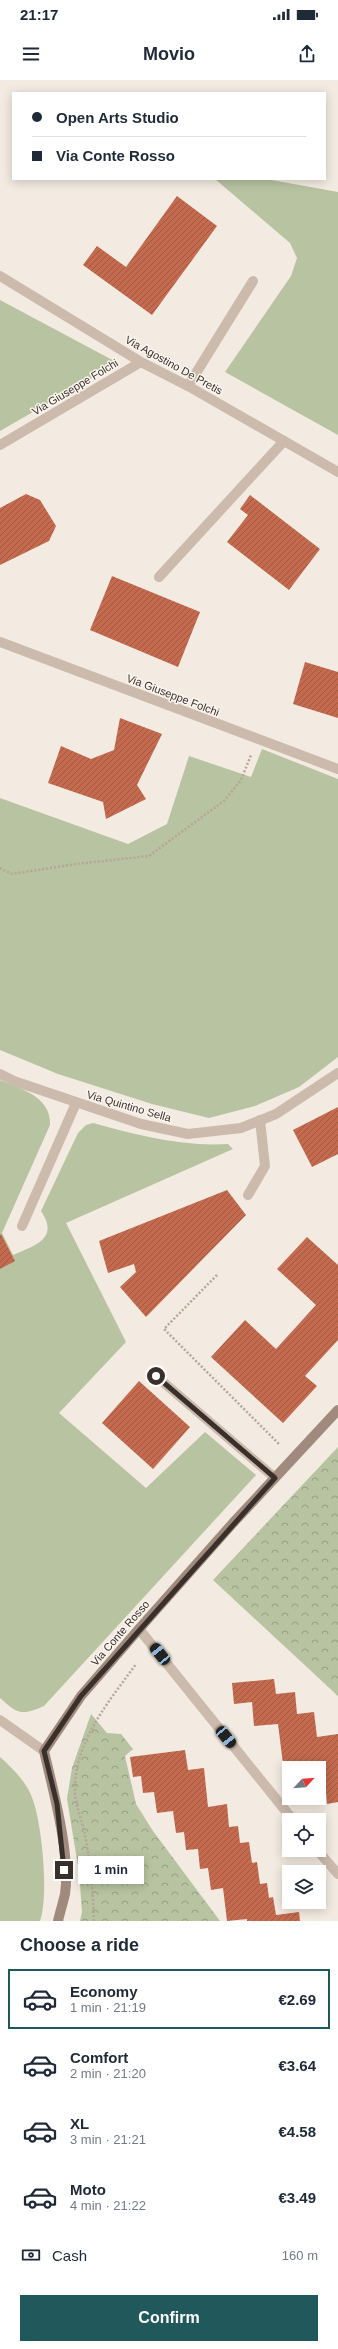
<!DOCTYPE html>
<html lang="en">
<head>
<meta charset="utf-8">
<style>
  :root { --surface:#fff; --page:#f6f6f7; --text:#1f2937; --muted:#747a83; --line:#e0e1e3; --accent:#21585b }
  body { margin:0; font-family:Arial,sans-serif; background:var(--page); color:var(--text); height:100vh; display:flex; flex-direction:column; font-size:15px; white-space:nowrap }
  * { box-sizing:border-box; margin:0 }
  p { font-size:13px; color:var(--muted) }
  .icon { flex:none; width:22px; height:22px; fill:none; stroke:currentColor; stroke-width:2; stroke-linecap:round; stroke-linejoin:round }
  .map { position:relative; height:1841px; overflow:hidden }
  .details { display:flex; flex-direction:column; background:var(--surface); flex:1 }
  .details>* { flex:none }
  .top-card { position:absolute; left:12px; top:12px; width:314px; height:88px; border-radius:0px; box-shadow:0 2px 10px #0003; display:grid; align-content:center; height:88px; padding:0 20px; background:var(--surface) }
  .needle { width:26px; rotate:64deg }
  .tools { position:absolute; left:282px; top:1681px; display:grid; gap:8px }
  .tools a { display:grid; place-items:center; width:44px; height:44px; border-radius:0px; background:var(--surface); box-shadow:0 2px 10px #0003; font-size:20px }
  .end { position:absolute; width:18px; height:18px; margin:-9px; border:5px solid #3a302b; background:#fff; box-shadow:0 0 0 2px #fff }
  .from { border-radius:50% }
  .bubble { position:absolute; height:28px; border-radius:0px; background:var(--surface); box-shadow:0 2px 10px #0003; font-size:13px; font-weight:600; line-height:28px; text-align:center }
  .car { position:absolute; width:12px; height:24px; margin:-12px -6px; border-radius:5px; box-shadow:0 0 3px 1px #0007; background:linear-gradient(#222 24%,#8ab4d8 0 40%,#222 0 76%,#8ab4d8 0 86%,#222 0) }
  .top-card b { display:flex; align-items:center; gap:14px; height:38px; font-size:15px }
  .top-card b+b { border-top:1px solid var(--line) }
  .top-card i { width:10px; height:10px; background:var(--text) }
  ul { padding:0; list-style:none }
  li { display:flex; align-items:center; gap:12px; height:60px; margin:0 8px 6px; padding:0 12px; border:2px solid transparent; border-radius:0px }
  li div { flex:1 }
  li b { display:block; font-size:15px }
  li em { font-style:normal; font-weight:600 }
  li.current { border-color:var(--accent) }
  li>.icon { width:36px; height:36px; stroke-width:1.5 }
  h2 { padding:0 20px; font-size:18px; line-height:48px }
  .pay { display:flex; align-items:center; gap:10px; height:44px; padding:0 20px; font-size:15px }
  .pay p { margin-inline-start:auto }
  .button { display:flex; gap:8px; margin-top:auto; padding:8px 20px }
  .button a { flex:1; height:46px; border-radius:0px; background:var(--accent); color:#fff; font-size:16px; font-weight:600; line-height:46px; text-align:center }
  .status { display:flex; justify-content:space-between; align-items:center; height:28px; padding:0 20px; background:var(--surface); direction:ltr }
  .status svg { height:11px; fill:currentColor }
  header { display:flex; justify-content:space-between; align-items:center; height:52px; padding:0 20px; background:var(--surface); font-size:18px; font-weight:600 }
  .map>svg:first-child { display:block }
  .green { fill:#b7c3a1 }
  .forest { fill:url(#forest-crowns) }
  .building { fill:url(#building-hatch) }
  .lines { fill:none; stroke-linecap:round; stroke-linejoin:round }
  .path { stroke:#b8a597; stroke-width:2.5; stroke-dasharray:2 2; stroke-linecap:butt }
  .lane { stroke:#ccbbad; stroke-width:10 }
  .street { stroke:#ccbbad; stroke-width:10 }
  .secondary { stroke:#a08a7e; stroke-width:10 }
  .route { stroke:#3a302b; stroke-width:5 }
  .labels { text-anchor:middle; stroke-width:3; stroke-linejoin:round; paint-order:stroke }
  .street-label { font-size:11px; fill:#3a302b; stroke:#faf5ee }
</style>
</head>
<body>
<div class="status"><b>21:17</b><svg viewBox="0 0 49 12"><path d="M0 12V9h3v3zM5 12V6h3v6zM10 12V3h3v9zM15 12V0h3v12zM26 1h20v11H26zM47 4h2v5h-2z"/></svg></div>
<header><svg class="icon" aria-label="menu" viewBox="0 0 24 24"><path d="M4 6h16M4 12h16M4 18h16"/></svg>Movio<svg class="icon" aria-label="share" viewBox="0 0 24 24"><path d="M12 15V3M7 8l5-5 5 5M5 13v7h14v-7"/></svg></header>
<div class="map">
<svg width="338" height="1841" viewBox="0 0 338 1841">
  <defs>
    <pattern id="forest-crowns" width="20" height="18" patternUnits="userSpaceOnUse"><rect width="20" height="18" fill="#b7c3a1"/><path d="M2 6a3 3 0 1 1 6 0M12 15a3 3 0 1 1 6 0" fill="none" stroke="#969f83"/></pattern>
    <pattern id="building-hatch" width="6" height="6" patternUnits="userSpaceOnUse"><rect width="6" height="6" fill="#c46b4f"/><path d="M-1 1l2-2M0 6l6-6M5 7l2-2" fill="none" stroke="#a05842"/></pattern>
  </defs>
  <rect width="100%" height="100%" fill="#f3ebe1"/>
  <path class="green" d="M215,99H266L338,112V355L225,292L291,196L297,178L290,163Z
    M0,220L118,283L0,351Z
    M262,669L338,699V977L299,1007L255,1026L209,1038L152,1024L58,994L0,970V718L128,764L167,744L189,676L251,697Z
    M0,1000C22,1010 51,1016 50,1045L2,1153L13,1175C34,1166 60,1159 41,1131L78,1053L86,1045L93,1043C137,1055 182,1067 228,1064L233,1069L66,1143L126,1262L59,1333L146,1408L205,1352L256,1395L44,1626C21,1636 18,1634 0,1618Z
    M0,1677C13,1689 27,1702 33,1720C42,1746 49,1815 40,1841H0Z"/>
  <path class="forest" d="M338,1367V1616L213,1500Z
    M91,1634L107,1653L121,1654L133,1669L125,1676L136,1724L153,1751L220,1841H80L82,1832L79,1792L67,1719L72,1688Z"/>
  <path class="building" d="M177,116L217,146L152,235L83,185L97,166L126,187Z
    M26,414L40,420L56,446L49,461L0,485V428Z
    M250,415L320,469L289,510L227,462L248,435L240,429Z
    M112,496L200,532L178,587L90,550Z
    M305,582L338,592V638L293,624Z
    M120,638L162,654L137,705L146,719L106,739L103,722L48,703L61,666L91,679L114,670Z
    M338,1027V1074L312,1087L293,1050Z
    M227,1110L246,1135L146,1237L120,1207L136,1192L134,1184L108,1193L99,1161Z
    M1,1154L15,1181L0,1189V1155Z
    M307,1157L338,1185V1260L305,1296L317,1306L283,1343L211,1277L245,1240L276,1269L316,1225L277,1189Z
    M139,1301L190,1347L153,1389L102,1343Z
    M274,1599L276,1614L295,1612L297,1634L314,1632L317,1657L338,1654V1722L327,1724L326,1712L319,1713V1688H293L292,1683L283,1684L278,1644L254,1646L252,1622L234,1624L232,1603Z
    M185,1670L188,1690L204,1688L208,1727L227,1724L229,1747L238,1746L240,1763L249,1762L252,1783L257,1782L260,1804L267,1803L269,1818L273,1817L276,1835L299,1832L300,1841H247V1839L227,1841L223,1808L211,1810L208,1788L200,1789L198,1769L186,1770L184,1752L176,1753L173,1731L157,1733L154,1712L143,1713L141,1696L133,1697L130,1677Z"/>
  <g class="lines">
    <path class="path" d="M0,788L12,794L76,784L149,776L225,720L241,700L251,675
      M217,1195L164,1249L280,1365
      M94,1841C93,1810 90,1780 84,1750C81,1738 76,1726 75,1714C73,1663 108,1623 136,1584"/>
    <path class="lane" d="M188,306L253,201
      M159,497L284,361
      M248,1115L265,1086L260,1040
      M22,1146L76,1023
      M156,1296L275,1398"/>
    <path class="street" d="M0,196L141,282L188,306L338,392
      M0,365L141,282
      M0,562L338,689
      M0,994L14,1001L141,1044L188,1054L241,1048L276,1034L338,993
      M139,1549L293,1740
      M0,1640L44,1671
      M317,1770L338,1794"/>
    <path class="secondary" d="M58,1841C60,1832 63,1823 65,1814C71,1775 53,1710 44,1671L81,1616L139,1549L233,1443L338,1330"/>
  </g>
  <g class="lines">
    <path class="route" d="M64,1790L57,1724L44,1671L81,1616L275,1398L156,1296"/>
  </g>
  <g class="labels">
    <g class="street-label">
      <text transform="translate(174 285) rotate(29)" y="4">Via Agostino De Pretis</text>
      <text transform="translate(75 307) rotate(-31)" y="4">Via Giuseppe Folchi</text>
      <text transform="translate(173 615) rotate(21)" y="4">Via Giuseppe Folchi</text>
      <text transform="translate(129 1026) rotate(16)" y="4">Via Quintino Sella</text>
      <text transform="translate(120 1553) rotate(-49)" y="4">Via Conte Rosso</text>
    </g>
  </g>
</svg>
<div class="tools">
<a><svg class="needle" viewBox="-14 -14 28 28"><path d="M0-13l5 13h-10z" fill="#e53935"/><path d="M0 13l5-13h-10z" fill="#747a83"/></svg></a>
<a><svg class="icon" aria-label="locate" viewBox="0 0 24 24"><circle cx="12" cy="12" r="6"/><path d="M12 2v4M12 18v4M2 12h4M18 12h4"/></svg></a>
<a><svg class="icon" aria-label="layers" viewBox="0 0 24 24"><path d="M12 4l9 5-9 5-9-5zM3 14l9 5 9-5"/></svg></a>
</div>
<i class="end from" style="left:156px;top:1296px"></i>
<i class="end" style="left:64px;top:1790px"></i>
<div class="bubble" style="left:78px;top:1776px;width:66px">1 min</div>
<i class="car" style="left:160px;top:1574px;rotate:321deg"></i>
<i class="car" style="left:226px;top:1657px;rotate:141deg"></i>
<div class="top-card">
<b><i class="from"></i>Open Arts Studio</b>
<b><i></i>Via Conte Rosso</b>
</div>
</div>
<section class="details">
<h2>Choose a ride</h2>
<ul>
<li class="current"><svg class="icon" aria-label="car" viewBox="0 0 24 24"><path d="M5 17H2v-5l4-1 3-4h7l3 4 3 1v5h-3M9 17h6M6 11h13"/><circle cx="7" cy="17" r="2"/><circle cx="17" cy="17" r="2"/></svg><div><b>Economy</b><p>1 min · 21:19</p></div><em>€2.69</em></li>
<li><svg class="icon" aria-label="car" viewBox="0 0 24 24"><path d="M5 17H2v-5l4-1 3-4h7l3 4 3 1v5h-3M9 17h6M6 11h13"/><circle cx="7" cy="17" r="2"/><circle cx="17" cy="17" r="2"/></svg><div><b>Comfort</b><p>2 min · 21:20</p></div><em>€3.64</em></li>
<li><svg class="icon" aria-label="car" viewBox="0 0 24 24"><path d="M5 17H2v-5l4-1 3-4h7l3 4 3 1v5h-3M9 17h6M6 11h13"/><circle cx="7" cy="17" r="2"/><circle cx="17" cy="17" r="2"/></svg><div><b>XL</b><p>3 min · 21:21</p></div><em>€4.58</em></li>
<li><svg class="icon" aria-label="car" viewBox="0 0 24 24"><path d="M5 17H2v-5l4-1 3-4h7l3 4 3 1v5h-3M9 17h6M6 11h13"/><circle cx="7" cy="17" r="2"/><circle cx="17" cy="17" r="2"/></svg><div><b>Moto</b><p>4 min · 21:22</p></div><em>€3.49</em></li>
</ul>
<div class="pay"><svg class="icon" aria-label="cash" viewBox="0 0 24 24"><path d="M3 7h18v10H3z"/><circle cx="12" cy="12" r="2"/></svg>Cash<p>160 m</p></div>
<div class="button"><a>Confirm</a></div>
</section>
</body>
</html>
